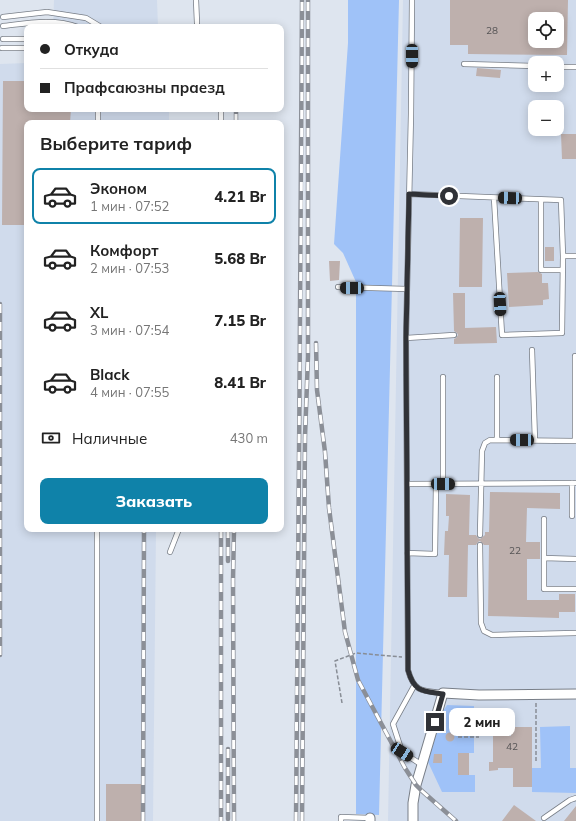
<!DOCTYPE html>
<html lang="ru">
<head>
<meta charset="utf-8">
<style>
  :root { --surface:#fff; --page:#f6f6f6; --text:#222; --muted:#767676; --line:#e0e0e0; --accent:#0f82a9 }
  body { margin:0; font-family:Mulish,sans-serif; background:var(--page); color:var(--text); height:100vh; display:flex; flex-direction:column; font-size:15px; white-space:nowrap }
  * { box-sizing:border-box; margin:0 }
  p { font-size:13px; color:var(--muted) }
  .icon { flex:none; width:22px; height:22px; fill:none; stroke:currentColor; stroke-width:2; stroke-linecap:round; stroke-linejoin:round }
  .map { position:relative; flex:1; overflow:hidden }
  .drawer { position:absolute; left:24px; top:120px; width:260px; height:412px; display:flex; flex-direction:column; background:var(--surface); border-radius:8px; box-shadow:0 2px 10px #0003 }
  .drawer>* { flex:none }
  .banner { position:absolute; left:24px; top:24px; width:260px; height:88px; border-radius:8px; box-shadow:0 2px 10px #0003; display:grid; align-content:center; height:88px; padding:0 16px; background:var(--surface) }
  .buttons { position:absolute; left:528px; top:12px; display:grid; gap:8px }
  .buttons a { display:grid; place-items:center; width:36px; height:36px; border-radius:8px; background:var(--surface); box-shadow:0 2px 10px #0003; font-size:20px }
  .end { position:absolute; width:18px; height:18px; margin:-9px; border:5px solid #303237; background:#fff; box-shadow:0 0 0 2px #fff }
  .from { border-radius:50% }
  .bubble { position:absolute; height:28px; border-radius:8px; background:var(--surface); box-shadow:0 2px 10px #0003; font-size:13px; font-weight:800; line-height:28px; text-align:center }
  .car { position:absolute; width:12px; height:24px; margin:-12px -6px; border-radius:5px; box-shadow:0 0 3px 1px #0007; background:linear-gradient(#222 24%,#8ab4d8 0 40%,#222 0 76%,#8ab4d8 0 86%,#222 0) }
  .banner b { display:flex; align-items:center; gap:14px; height:38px; font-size:15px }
  .banner b+b { border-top:1px solid var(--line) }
  .banner i { width:10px; height:10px; background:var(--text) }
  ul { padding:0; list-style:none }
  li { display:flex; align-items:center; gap:12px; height:56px; margin:0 8px 6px; padding:0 8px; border:2px solid transparent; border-radius:8px }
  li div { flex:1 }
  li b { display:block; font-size:15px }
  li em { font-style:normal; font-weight:800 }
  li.active { border-color:var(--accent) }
  li>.icon { width:36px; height:36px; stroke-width:1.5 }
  h2 { padding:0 16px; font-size:18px; line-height:48px }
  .pay { display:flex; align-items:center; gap:10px; height:44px; padding:0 16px; font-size:15px }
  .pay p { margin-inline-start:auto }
  .primary-button { display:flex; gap:8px; margin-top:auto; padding:8px 16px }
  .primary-button a { flex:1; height:46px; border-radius:8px; background:var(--accent); color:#fff; font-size:16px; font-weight:800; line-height:46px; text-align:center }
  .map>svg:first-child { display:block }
  .built { fill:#d0dbec; fill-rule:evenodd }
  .green { fill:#9fc2f8 }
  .building { fill:#beb0ad; fill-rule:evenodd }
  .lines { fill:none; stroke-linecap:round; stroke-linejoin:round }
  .service-casing { stroke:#787e87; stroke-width:6 }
  .minor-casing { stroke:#787e87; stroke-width:11 }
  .path { stroke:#888d95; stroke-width:1.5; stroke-dasharray:4 2; stroke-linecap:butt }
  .service { stroke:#fff; stroke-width:4.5 }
  .minor { stroke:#fff; stroke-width:9 }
  .rail-casing { stroke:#8b8f97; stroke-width:4.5 }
  .rail { stroke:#fff; stroke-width:3; stroke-dasharray:9; stroke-linecap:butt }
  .route { stroke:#303237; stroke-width:5 }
  .labels { text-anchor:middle; stroke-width:3; stroke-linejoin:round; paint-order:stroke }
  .number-label { font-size:10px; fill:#545254 }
</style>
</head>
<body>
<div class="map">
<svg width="576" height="821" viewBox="0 0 576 821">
  <rect width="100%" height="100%" fill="#dee5ef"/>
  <path class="built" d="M54,0H157L158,27H53Z
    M403,0H576V821H388ZM535,19H557V41H535ZM535,63H557V85H535ZM535,107H557V129H535Z
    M27,63V109H169V123H27V529H156L153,821H0V64Z"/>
  <path class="green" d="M348,0H399L379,815L356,814V282L343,253L334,244L348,43Z
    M447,705L474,706V753H458V775H475V792H442L428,762L443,711Z
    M570,726V768H576V793L532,792V768H541L540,727Z"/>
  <path class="building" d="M450,0H568L567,55L468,54V45H450ZM535,19H557V41H535Z
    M477,68L501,70L500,78L476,76Z
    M3,81H27V109H71L70,123H27V225H2Z
    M561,134H576V159H562Z
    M460,218H483L482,287H459Z
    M545,247H554V261H545Z
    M329,261H340L339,280L330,281Z
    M538,272L542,274V283H548L549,299L543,300V305L509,307L507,273Z
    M453,293H465V328L496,327L497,343L454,344V339L456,338L458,335L457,333L454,331Z
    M490,492L560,493V509L527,508L526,542H540V559H527V600H559V594H575V612H559V618L488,616L489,545H484L480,541L478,542L476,545H468L467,597H448L449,555H444L445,531H448L449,516H446V494L470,495L469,535H476L478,538L480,539L485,535V532H489Z
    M511,727H532V787H513V768H498V770L489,771V762H493V736H511Z
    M445.5 737a4.5 4.5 0 1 1 9 0a4.5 4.5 0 1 1-9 0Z
    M458,753H469V775H458Z
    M434,754H442V763H433Z
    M106,784H142V821H106Z
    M514,805L536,821H502Z
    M576,806V821H564Z"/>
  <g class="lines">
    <defs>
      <path id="service" d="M196,0L197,23
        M412,0L411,114L406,338L408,670C414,692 422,691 443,693
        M3,17L47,12L86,18L101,27
        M3,26C28,23 54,18 78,27
        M3,39H27
        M2,48H27
        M464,64L535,66
        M557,67H576
        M98,123V109
        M221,123V109
        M409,194L561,200L563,256
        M494,198L502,335L562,333L563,256H576
        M541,200V270H562
        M338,287L407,289
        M406,338L454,335
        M532,350L535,441
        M443,377V484
        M497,377V440
        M575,441V356
        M572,483V516
        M407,484L576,483
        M544,519V589H576
        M480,535L482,451L485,443L490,440L576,441
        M480,545L481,623L484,631L492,635L576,633
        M170,552L179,529
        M407,553L435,554L436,484
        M544,558L576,559
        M414,686L393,724L402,752L422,765
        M544,818L570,800L576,798
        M97,821V529
        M341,821V817L370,818"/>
      <path id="minor" d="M370,818V821
        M413,821V803L416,785L443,693L479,695L576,694"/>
    </defs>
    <use href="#service" class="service-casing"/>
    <use href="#minor" class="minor-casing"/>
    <path class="path" d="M342,703L335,661L356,653L402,657
      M536,703V763
      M458,737H479"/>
    <use href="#service" class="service"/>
    <use href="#minor" class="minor"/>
    <defs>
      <path id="rail" d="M236,123V109
        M0,304V655
        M316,343L317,390L325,452L329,508L345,632L358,680L405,768L416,785L422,791L456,821
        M221,529V821
        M228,529V561
        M228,749V819
        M143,821L144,529
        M234,821L233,580L234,529
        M296,821C297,547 302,274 302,0
        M302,821L305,437L308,356V0"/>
    </defs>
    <use href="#rail" class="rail-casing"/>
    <use href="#rail" class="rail"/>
  </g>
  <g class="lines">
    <path class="route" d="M435,722L443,694C422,691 414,692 408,670L406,338L409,194L449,196"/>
  </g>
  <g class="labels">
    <g class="number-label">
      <text x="492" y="34">28</text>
      <text x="515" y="554">22</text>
      <text x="512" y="750">42</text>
    </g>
  </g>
</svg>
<div class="buttons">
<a><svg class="icon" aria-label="locate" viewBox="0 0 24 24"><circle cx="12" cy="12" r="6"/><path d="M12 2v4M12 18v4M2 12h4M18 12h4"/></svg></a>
<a>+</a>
<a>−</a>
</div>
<i class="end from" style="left:449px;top:196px"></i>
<i class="end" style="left:435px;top:722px"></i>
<div class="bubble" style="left:449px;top:708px;width:66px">2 мин</div>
<i class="car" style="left:412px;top:56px;rotate:180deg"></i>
<i class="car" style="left:510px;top:198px;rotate:272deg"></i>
<i class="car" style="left:352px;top:288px;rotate:271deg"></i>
<i class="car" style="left:500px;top:304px;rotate:177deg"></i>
<i class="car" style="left:522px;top:440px;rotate:271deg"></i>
<i class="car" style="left:443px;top:484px;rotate:91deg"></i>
<i class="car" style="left:402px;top:752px;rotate:123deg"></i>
<div class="banner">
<b><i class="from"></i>Откуда</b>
<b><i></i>Прафсаюзны праезд</b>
</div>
<section class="drawer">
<h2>Выберите тариф</h2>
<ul>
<li class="active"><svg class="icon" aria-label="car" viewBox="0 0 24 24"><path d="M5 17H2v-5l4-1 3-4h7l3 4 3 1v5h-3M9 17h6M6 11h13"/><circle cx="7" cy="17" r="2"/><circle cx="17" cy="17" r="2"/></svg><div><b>Эконом</b><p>1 мин · 07:52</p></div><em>4.21 Br</em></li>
<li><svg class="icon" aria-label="car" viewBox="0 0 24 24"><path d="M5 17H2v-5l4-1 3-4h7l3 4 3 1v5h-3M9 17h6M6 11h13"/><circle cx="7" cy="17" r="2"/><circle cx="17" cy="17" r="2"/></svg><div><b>Комфорт</b><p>2 мин · 07:53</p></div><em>5.68 Br</em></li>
<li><svg class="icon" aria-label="car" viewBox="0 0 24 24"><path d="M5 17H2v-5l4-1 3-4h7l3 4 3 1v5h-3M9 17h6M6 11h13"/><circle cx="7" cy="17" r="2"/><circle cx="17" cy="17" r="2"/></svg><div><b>XL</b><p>3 мин · 07:54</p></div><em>7.15 Br</em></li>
<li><svg class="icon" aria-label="car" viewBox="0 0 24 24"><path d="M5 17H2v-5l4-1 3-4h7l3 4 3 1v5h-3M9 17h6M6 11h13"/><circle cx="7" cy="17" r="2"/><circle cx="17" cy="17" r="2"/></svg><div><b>Black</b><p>4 мин · 07:55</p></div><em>8.41 Br</em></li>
</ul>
<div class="pay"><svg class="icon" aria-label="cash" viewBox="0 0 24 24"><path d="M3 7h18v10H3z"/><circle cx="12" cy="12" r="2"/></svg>Наличные<p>430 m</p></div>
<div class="primary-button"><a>Заказать</a></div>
</section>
</div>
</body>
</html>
